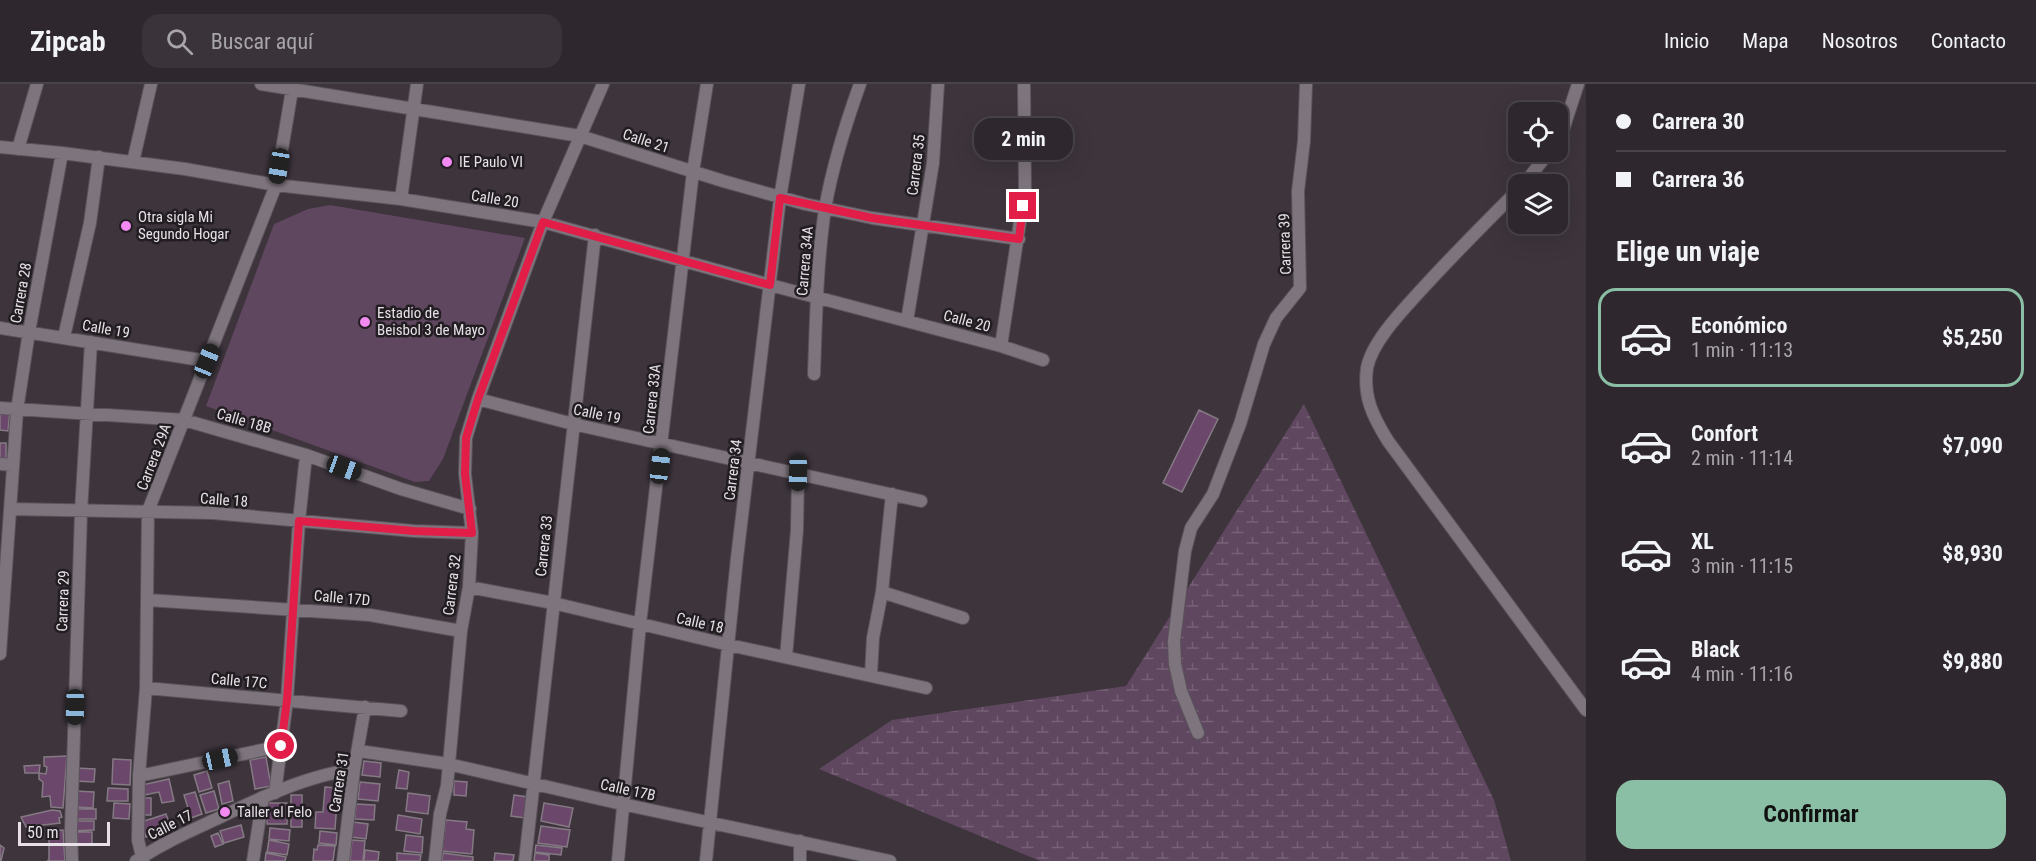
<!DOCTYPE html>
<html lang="es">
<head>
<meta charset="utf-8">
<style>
  :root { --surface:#2e272d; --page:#3a3339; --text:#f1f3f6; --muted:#a7a5aa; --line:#494449; --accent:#8abfa5 }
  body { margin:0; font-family:"Roboto Condensed",sans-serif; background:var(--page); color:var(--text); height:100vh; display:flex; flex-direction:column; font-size:22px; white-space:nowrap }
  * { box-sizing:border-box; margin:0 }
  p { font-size:20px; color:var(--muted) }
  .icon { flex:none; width:33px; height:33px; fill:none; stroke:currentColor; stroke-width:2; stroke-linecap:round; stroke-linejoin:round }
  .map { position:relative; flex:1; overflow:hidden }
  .drawer { display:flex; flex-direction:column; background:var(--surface); width:450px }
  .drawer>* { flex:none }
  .hud { display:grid; align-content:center; height:132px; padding:0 30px; background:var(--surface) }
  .fabs { position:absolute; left:1508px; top:18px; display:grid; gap:12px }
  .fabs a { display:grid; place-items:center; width:60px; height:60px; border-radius:12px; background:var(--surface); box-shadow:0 6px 24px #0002,0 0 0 2px var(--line); font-size:30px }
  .scale { position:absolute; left:18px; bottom:15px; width:92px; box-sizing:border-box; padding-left:6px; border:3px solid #e7e1e7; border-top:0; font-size:16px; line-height:21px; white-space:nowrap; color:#e7e1e7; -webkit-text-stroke:4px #211d21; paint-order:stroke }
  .end { position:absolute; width:27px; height:27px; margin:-14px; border:8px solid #e11d48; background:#fff; box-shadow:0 0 0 3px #fff }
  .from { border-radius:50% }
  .bubble { position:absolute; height:42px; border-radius:18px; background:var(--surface); box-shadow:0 6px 24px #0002,0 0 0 2px var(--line); font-size:20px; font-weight:700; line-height:42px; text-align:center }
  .car { position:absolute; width:18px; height:36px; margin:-18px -9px; border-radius:8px; box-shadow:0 0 4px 2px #0007; background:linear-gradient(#222 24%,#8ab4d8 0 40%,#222 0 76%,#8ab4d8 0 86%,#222 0) }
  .hud b { display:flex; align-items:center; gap:21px; height:57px; font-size:22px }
  .hud b+b { border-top:2px solid var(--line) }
  .hud i { width:15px; height:15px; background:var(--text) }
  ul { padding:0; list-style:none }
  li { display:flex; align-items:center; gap:18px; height:99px; margin:0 12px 9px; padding:0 18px; border:3px solid transparent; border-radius:18px }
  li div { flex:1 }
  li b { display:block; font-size:22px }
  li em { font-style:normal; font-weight:700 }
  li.current { border-color:var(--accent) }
  li>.icon { width:54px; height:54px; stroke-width:1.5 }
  h2 { padding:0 30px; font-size:27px; line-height:72px }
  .action { display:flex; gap:12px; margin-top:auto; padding:12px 30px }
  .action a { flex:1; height:69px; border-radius:18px; background:var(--accent); color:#111; font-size:24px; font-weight:700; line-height:69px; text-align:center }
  header { display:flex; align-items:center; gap:36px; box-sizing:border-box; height:84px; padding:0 30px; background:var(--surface); border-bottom:2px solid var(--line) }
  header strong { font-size:28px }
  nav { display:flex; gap:33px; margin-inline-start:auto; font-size:21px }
  .search { width:420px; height:54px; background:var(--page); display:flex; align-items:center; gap:15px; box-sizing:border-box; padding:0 21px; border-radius:18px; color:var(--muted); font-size:22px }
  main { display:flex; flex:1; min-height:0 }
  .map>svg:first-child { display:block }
  .green { fill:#5f475f }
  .wetland { fill:url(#wetland-marsh) }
  .building { fill:#6c476c; stroke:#847a83; stroke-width:1.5 }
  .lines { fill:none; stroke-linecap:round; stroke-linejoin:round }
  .minor-casing { stroke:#5a535a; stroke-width:14 }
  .minor { stroke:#7e747d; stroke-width:12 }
  .route { stroke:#e11d48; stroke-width:8 }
  .poi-dot { fill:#f28af2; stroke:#211d21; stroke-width:2 }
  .labels { text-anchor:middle; stroke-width:5; stroke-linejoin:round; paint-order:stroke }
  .street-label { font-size:15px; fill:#e7e1e7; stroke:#211d21 }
  .poi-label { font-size:15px; fill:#e7e1e7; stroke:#211d21; text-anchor:start }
</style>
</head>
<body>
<header>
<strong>Zipcab</strong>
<div class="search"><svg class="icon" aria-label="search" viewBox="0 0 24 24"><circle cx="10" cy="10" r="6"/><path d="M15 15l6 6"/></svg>Buscar aquí</div>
<nav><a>Inicio</a><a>Mapa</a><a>Nosotros</a><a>Contacto</a></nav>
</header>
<main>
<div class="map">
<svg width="1586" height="777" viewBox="0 0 1586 777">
  <defs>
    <pattern id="wetland-marsh" width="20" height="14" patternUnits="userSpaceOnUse" patternTransform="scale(1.5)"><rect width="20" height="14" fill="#5f475f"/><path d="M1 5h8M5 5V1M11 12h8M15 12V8" fill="none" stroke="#766176"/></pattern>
  </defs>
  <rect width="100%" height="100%" fill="#3d343c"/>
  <path class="green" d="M330,121L525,154L443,375L429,397L415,398L206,322L274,140L308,125Z"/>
  <path class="wetland" d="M1304,320L1494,716L1511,777H1040L819,685L892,636L1126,602Z"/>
  <path class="building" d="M0,326H10L8,347L0,346Z
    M1199,326L1218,335L1182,408L1163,399Z
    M0,359H6V374H0Z
    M67,672L63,724L51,723L50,712L42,713L43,698L39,695V689L46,690L47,683L44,682V673Z
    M266,673L271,702L255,705L250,676Z
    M113,675L131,676L130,701L112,700Z
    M364,677L381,679L380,693L362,691Z
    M40,681L39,689H25L24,682Z
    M76,684L95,685L94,698L75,697Z
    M399,686L409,688L407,705L396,704Z
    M207,687L212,704L199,708L194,691Z
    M169,695L174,717L162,719L159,708L144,711L142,701Z
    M229,697L233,717L222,720L218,700Z
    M454,697L467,698L466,712L454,711Z
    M360,698L380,700L378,717L358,715Z
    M325,703L338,704L335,745L315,744L316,728H323Z
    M108,704L128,705V717H107Z
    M75,707L94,708L93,724L75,723Z
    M214,707L219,725L206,729L200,711Z
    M195,708L202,730L191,734L184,711Z
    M408,709L430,712L428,730L406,727Z
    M291,711H302V743H291Z
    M514,711L528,713L525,734L511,732Z
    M142,714H151V731H142Z
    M114,719L130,720L129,735L113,734Z
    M267,719H287V740H267Z
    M544,719L573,724L569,743L541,737Z
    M356,720L375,721L374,736L355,735Z
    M73,725H96V735H72Z
    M52,726L60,727L62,733L59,734L60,739L26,743L21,733Z
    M166,730L171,745L146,753L141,738Z
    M398,731L422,735L420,750L396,746Z
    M446,736L467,738L466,745L474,746L472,770L442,767Z
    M73,737H94V746L73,747Z
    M353,738L368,740L366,755L352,753Z
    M241,741L244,753L224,759L220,747Z
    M541,742L570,746L567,763L538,759Z
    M270,744L290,746L289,757L269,755Z
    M63,746L65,777H47L49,776V747Z
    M320,747L337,749L336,761L319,759Z
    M72,748H92V761H72Z
    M218,749L223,760L215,763L211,752Z
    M406,751L423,753L422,769L404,767Z
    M269,756L289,760L287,771L267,768Z
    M352,756L365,757L363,777H350Z
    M0,761L4,764L1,777H0Z
    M318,761L335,762L333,777H313L314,765L317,766Z
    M536,761L562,764L561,771L535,768Z
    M365,766L379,768L378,777H364Z
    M266,769L286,773L285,777H265Z
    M397,769L421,771L420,777H397Z
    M443,769L473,773V777H442Z
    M495,769L514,771L513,777H494Z
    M535,769L549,771V777H534Z"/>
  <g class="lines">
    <defs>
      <path id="minor" d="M261,0L580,52L723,97L805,120L872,134L1019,155
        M1557,56L1562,49L1578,0
        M0,63L62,69L185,85L276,101L401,115L543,138L770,201L1001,262L1043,276
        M18,65L37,0
        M133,78L151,0
        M1524,100L1549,68
        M1518,106C1485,139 1453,171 1422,205C1404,225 1372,257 1367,284C1363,313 1373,333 1388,357L1586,626
        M401,115L417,0
        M907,237L933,79L938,0
        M0,244L207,277
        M64,253L90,139L99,73
        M1001,262L1025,105L1024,0
        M814,290C816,235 817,179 825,125C832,84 846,39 860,0
        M478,315L573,340L921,417
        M0,324L184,336L306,371L401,405L470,425
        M0,380L13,381
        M10,425L213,429L414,447L472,449
        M469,503L553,519L729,561L926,604
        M882,508L963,534
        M148,516L370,531L461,547
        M0,570L17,326L29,248L62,69
        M786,573L797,446L798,389
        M871,591L873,554L882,508L892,410
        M146,604L401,627
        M1198,649L1181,607L1175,580L1174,557L1185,467L1191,444L1213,410L1240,340L1264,260L1276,234L1300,204L1298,107L1304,57L1306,0
        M359,667L448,680L622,720L890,777
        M139,692L281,662
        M275,709L287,616L299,437L306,371
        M72,777L71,746L81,428L91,258
        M136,777C161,760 188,748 214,736C256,716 309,690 354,686
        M143,777L138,756L139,692L146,604L148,427L276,101L293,0
        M253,777L263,713
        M343,777L354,686L365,623
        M435,777L440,730L447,702L461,547L469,503L472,449L465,390L466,354L478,315L543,138L603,0
        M525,777L595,151
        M618,777L640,540L693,88L707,0
        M706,777L737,474L780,114L799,0
        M800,777V757"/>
    </defs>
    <use href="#minor" class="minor-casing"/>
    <use href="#minor" class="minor"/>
  </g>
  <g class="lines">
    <path class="route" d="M281,662L287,616L299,437L414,447L472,449L465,390L466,354L478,315L543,138L770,201L780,114L872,134L1019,155L1023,122"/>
  </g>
  <g class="poi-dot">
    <circle cx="447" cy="78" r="6"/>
    <circle cx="126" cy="142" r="6"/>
    <circle cx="365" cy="238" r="6"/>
    <circle cx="225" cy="728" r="6"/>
  </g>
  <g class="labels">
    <g class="street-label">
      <text transform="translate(646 57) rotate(18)" y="5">Calle 21</text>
      <text transform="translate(916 81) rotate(-83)" y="5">Carrera 35</text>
      <text transform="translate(495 115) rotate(9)" y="5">Calle 20</text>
      <text transform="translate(1285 160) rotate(-92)" y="5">Carrera 39</text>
      <text transform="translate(805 177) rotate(-85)" y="5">Carrera 34A</text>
      <text transform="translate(21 209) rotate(-80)" y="5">Carrera 28</text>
      <text transform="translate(967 237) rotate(15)" y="5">Calle 20</text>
      <text transform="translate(106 245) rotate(10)" y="5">Calle 19</text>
      <text transform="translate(652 315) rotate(-84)" y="5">Carrera 33A</text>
      <text transform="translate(597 330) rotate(12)" y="5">Calle 19</text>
      <text transform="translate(244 337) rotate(16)" y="5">Calle 18B</text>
      <text transform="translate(154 373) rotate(-69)" y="5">Carrera 29A</text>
      <text transform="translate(733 386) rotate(-83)" y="5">Carrera 34</text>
      <text transform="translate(224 416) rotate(4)" y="5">Calle 18</text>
      <text transform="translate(544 462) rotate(-84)" y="5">Carrera 33</text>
      <text transform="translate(452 501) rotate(-83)" y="5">Carrera 32</text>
      <text transform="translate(342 514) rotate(5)" y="5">Calle 17D</text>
      <text transform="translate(63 517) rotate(-88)" y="5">Carrera 29</text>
      <text transform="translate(700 539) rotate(13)" y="5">Calle 18</text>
      <text transform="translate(239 597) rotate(5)" y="5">Calle 17C</text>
      <text transform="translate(339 698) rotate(-81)" y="5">Carrera 31</text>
      <text transform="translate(628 706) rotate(12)" y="5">Calle 17B</text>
      <text transform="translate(170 741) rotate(-27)" y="5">Calle 17</text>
    </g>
    <g class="poi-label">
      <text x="459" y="83">IE Paulo VI</text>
      <text x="138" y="138">Otra sigla Mi<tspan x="138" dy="17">Segundo Hogar</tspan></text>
      <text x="377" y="234">Estadio de<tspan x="377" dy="17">Beisbol 3 de Mayo</tspan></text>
      <text x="237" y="733">Taller el Felo</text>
    </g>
  </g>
</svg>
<div class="fabs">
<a><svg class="icon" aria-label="locate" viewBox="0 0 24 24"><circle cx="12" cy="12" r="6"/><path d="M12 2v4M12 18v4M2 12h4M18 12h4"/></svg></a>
<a><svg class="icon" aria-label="layers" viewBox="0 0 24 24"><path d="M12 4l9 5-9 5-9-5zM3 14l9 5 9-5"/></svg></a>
</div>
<div class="scale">50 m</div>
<i class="end from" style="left:281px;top:662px"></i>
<i class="end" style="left:1023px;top:122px"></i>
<div class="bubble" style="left:974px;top:34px;width:99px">2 min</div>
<i class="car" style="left:279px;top:82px;rotate:189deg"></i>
<i class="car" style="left:207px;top:277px;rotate:22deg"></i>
<i class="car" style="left:660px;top:382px;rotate:7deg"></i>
<i class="car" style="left:344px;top:384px;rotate:110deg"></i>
<i class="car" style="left:798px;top:389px;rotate:181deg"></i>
<i class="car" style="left:75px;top:623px;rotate:181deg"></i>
<i class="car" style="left:220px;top:675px;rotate:78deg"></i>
</div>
<section class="drawer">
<div class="hud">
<b><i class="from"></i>Carrera 30</b>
<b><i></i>Carrera 36</b>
</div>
<h2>Elige un viaje</h2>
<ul>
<li class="current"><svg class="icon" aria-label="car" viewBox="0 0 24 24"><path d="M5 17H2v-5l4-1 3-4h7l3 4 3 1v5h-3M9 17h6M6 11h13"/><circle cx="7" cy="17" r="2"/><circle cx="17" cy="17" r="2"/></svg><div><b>Económico</b><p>1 min · 11:13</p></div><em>$5,250</em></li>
<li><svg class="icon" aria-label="car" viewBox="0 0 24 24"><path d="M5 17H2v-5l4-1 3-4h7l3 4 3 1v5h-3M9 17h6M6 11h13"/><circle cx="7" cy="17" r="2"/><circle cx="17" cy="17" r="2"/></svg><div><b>Confort</b><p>2 min · 11:14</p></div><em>$7,090</em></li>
<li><svg class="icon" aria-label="car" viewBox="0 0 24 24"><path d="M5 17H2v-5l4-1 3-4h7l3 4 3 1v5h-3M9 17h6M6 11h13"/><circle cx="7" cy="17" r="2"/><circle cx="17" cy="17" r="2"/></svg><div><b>XL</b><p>3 min · 11:15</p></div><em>$8,930</em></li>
<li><svg class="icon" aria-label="car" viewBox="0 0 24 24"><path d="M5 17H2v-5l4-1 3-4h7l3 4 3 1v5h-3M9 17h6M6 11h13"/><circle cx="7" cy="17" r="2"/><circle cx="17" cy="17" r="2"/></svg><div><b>Black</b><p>4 min · 11:16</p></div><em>$9,880</em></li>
</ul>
<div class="action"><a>Confirmar</a></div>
</section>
</main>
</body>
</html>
